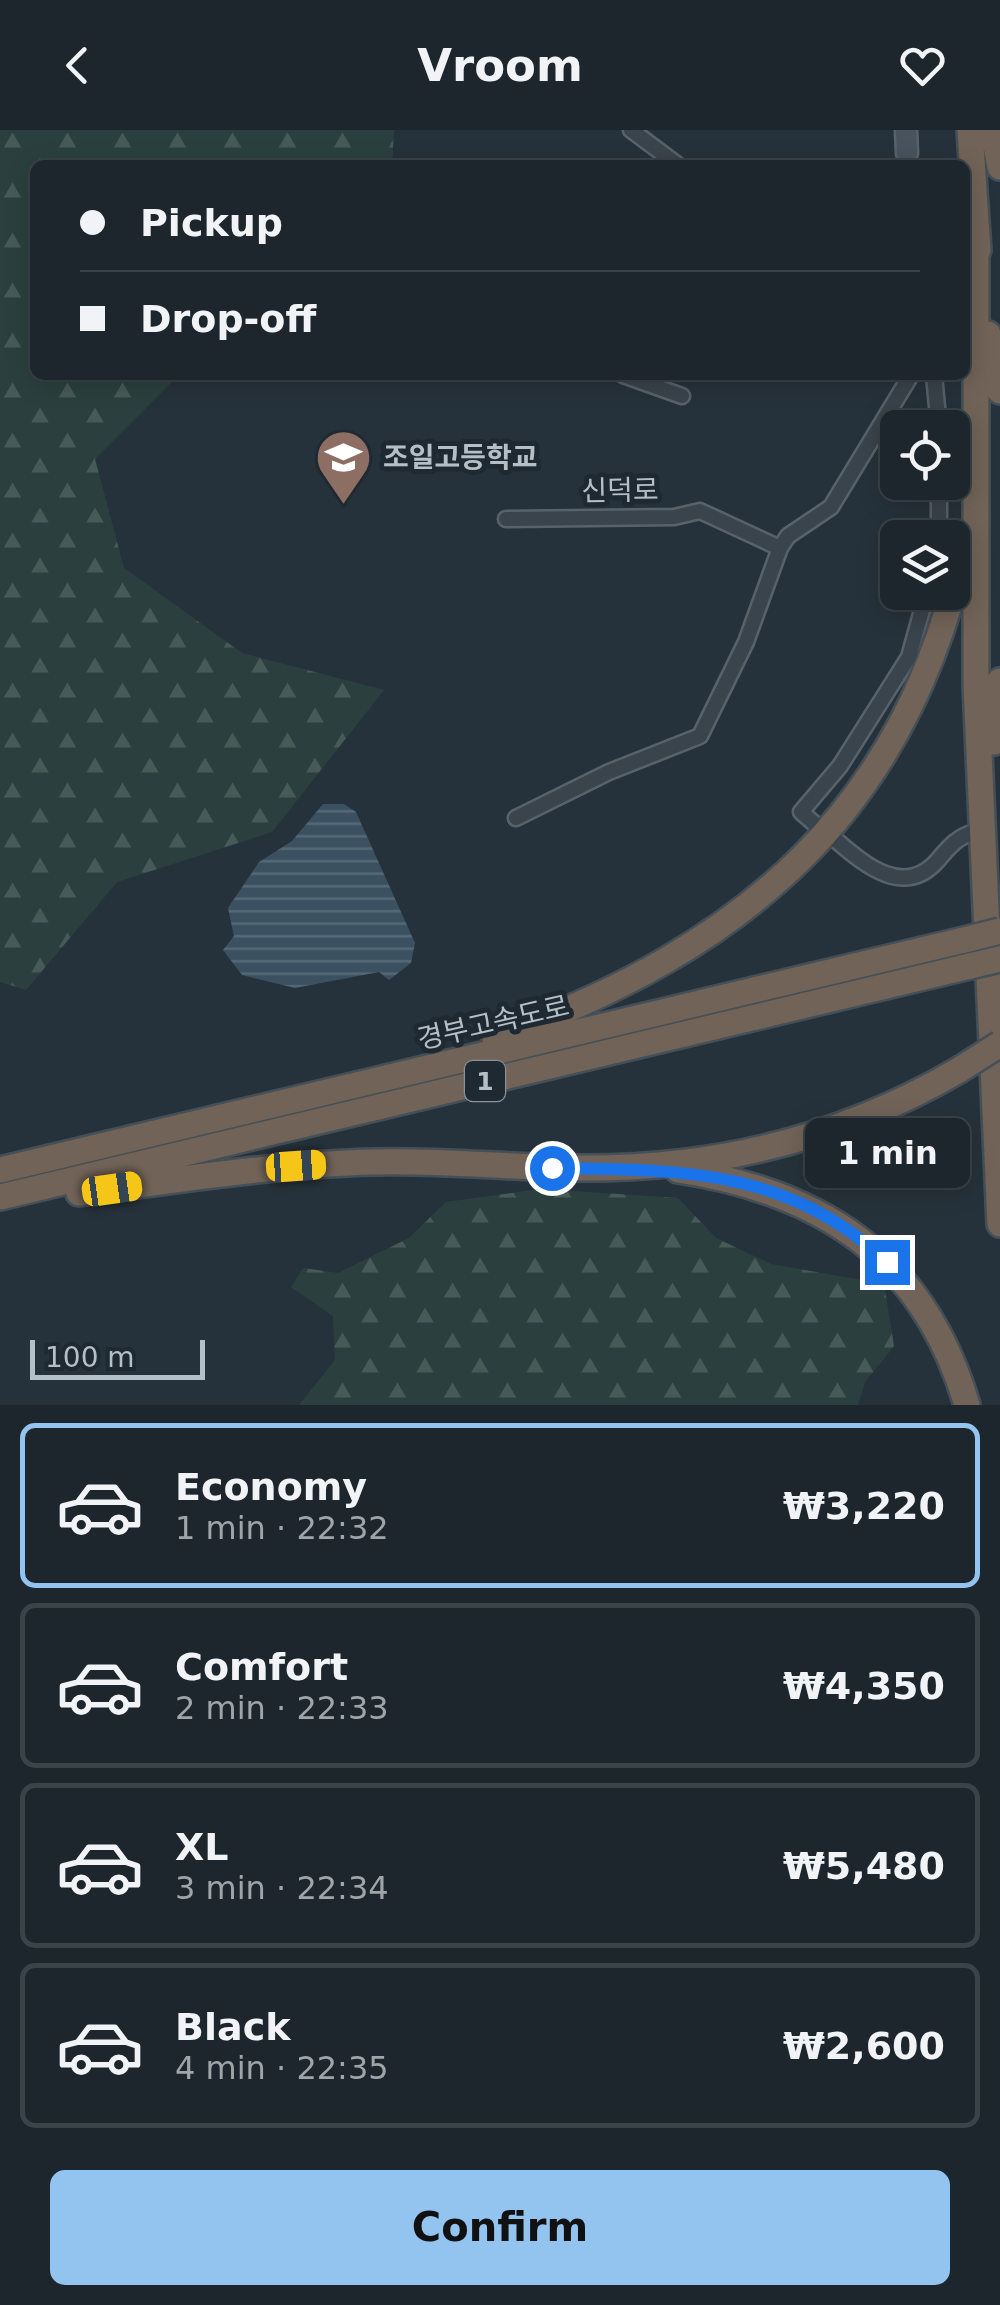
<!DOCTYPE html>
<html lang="en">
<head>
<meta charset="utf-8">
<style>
  :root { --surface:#1c262c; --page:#293238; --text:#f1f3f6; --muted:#a0a5a9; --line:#3a4348; --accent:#93c3ef }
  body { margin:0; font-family:"DejaVu Sans","Noto Sans KR",sans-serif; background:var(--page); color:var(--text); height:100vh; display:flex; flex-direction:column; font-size:38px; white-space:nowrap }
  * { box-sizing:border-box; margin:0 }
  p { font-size:32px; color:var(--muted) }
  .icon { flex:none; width:55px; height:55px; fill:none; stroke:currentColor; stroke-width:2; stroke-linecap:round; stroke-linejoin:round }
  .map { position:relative; height:1275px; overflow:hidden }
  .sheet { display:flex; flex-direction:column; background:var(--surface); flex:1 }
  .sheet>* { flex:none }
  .hud { position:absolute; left:30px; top:30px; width:940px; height:220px; border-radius:15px; box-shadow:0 5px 25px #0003,0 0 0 2px var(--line); display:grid; align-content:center; height:220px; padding:0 50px; background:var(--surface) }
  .fabs { position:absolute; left:880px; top:280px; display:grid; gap:20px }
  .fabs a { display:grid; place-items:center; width:90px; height:90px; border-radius:15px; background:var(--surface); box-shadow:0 5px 25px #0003,0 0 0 2px var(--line); font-size:50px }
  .scale { position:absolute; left:30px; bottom:25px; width:175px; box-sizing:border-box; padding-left:10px; border:5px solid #b5bfc7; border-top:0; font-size:28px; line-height:35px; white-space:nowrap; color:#b5bfc7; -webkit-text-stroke:8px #1f2931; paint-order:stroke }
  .end { position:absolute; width:45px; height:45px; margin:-22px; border:12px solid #1a73e8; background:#fff; box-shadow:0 0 0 5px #fff }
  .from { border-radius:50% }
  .bubble { position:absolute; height:70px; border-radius:15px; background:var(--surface); box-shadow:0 5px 25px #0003,0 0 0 2px var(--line); font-size:32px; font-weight:600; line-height:70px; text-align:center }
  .car { position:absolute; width:30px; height:60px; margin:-30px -15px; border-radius:12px; box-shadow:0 0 8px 2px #0007; background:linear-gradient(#f5c518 24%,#345 0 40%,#f5c518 0 76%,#345 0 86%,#f5c518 0) }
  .hud b { display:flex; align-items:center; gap:35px; height:95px; font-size:38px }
  .hud b+b { border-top:2px solid var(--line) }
  .hud i { width:25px; height:25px; background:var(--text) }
  ul { padding:18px 0 0; list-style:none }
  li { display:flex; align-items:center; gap:30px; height:165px; margin:0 20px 15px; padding:0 30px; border:5px solid var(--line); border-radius:15px }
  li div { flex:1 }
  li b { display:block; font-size:38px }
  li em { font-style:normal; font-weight:600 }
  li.on { border-color:var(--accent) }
  li>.icon { width:90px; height:90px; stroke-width:1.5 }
  .cta { display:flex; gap:20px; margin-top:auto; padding:20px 50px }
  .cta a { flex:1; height:115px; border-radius:15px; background:var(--accent); color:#111; font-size:40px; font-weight:600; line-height:115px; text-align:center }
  header { display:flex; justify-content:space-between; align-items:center; height:130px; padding:0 50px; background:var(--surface); font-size:45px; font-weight:600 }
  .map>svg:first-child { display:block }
  .forest { fill:url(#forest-firs) }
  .water { fill:url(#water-rules) }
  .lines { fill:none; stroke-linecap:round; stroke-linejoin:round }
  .street-casing { stroke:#58626a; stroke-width:19 }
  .secondary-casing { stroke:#58626a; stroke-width:25 }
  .highway-casing { stroke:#454f57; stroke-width:30 }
  .street { stroke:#3a444c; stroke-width:14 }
  .secondary { stroke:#48535e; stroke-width:20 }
  .highway { stroke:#716357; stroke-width:25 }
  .highway-bridge-casing { stroke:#454f57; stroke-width:30; stroke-linecap:butt }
  .highway-bridge { stroke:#716357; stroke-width:25 }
  .route { stroke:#1a73e8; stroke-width:12 }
  .labels { text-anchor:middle; stroke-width:10; stroke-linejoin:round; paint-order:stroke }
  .shield { fill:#1f2931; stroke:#88929a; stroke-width:2.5 }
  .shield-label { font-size:25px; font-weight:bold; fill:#b5bfc7 }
  .poi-label { font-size:28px; font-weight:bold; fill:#b5bfc7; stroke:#1f2931; text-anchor:start }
  .street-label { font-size:28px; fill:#b5bfc7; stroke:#1f2931 }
</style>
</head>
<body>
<header><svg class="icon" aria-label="back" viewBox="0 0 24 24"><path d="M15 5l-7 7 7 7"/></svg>Vroom<svg class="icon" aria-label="heart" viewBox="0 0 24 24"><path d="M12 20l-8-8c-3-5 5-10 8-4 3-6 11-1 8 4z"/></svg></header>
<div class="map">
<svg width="1000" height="1275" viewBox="0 0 1000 1275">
  <defs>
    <pattern id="forest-firs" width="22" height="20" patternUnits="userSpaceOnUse" patternTransform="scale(2.5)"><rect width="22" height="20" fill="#2b403e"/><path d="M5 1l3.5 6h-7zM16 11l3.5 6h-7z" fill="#485a58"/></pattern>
    <pattern id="water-rules" width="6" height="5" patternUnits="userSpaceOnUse" patternTransform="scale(2.5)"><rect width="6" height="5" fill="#3b5161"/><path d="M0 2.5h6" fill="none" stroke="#556876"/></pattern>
  </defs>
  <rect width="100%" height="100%" fill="#26323b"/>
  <path class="forest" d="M0,0H394L392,35H35V245H179L95,329L124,438L242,523L384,560L272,702L117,752L26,860L0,852Z
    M542,1059L678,1068L716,1108L771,1134L884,1154L894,1216L865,1252L858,1275H299L335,1230L333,1186L291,1157L303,1138L338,1143L409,1108L446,1072Z"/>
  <path class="water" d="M323,674H344L356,682L415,813L411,833L389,850L379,842L295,858L242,845L223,820L234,806L228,778L259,732L292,711Z"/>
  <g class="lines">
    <defs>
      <path id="street" d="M631,0L678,35
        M623,245L682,266
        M934,245L939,298
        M939,352V408
        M506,389L674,387L700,381L780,418
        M516,688L609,642L700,606L746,512L780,418L788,406L831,377L911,245
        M816,695L801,682L840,636L909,527L927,462
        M837,711C866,736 905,768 938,730C949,717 957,707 974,702"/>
      <path id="secondary" d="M906,0L907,23"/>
      <path id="highway" d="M970,0L978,120
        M993,0L1000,37
        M976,105V555L1000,1094
        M988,204L1000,261
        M994,612L1000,551
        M495,908C745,818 908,681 965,413
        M0,1040L964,810
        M678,1040C824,1062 924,1129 967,1275
        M79,1063C177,1050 276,1034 375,1032C443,1030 512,1038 580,1038C715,1039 843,1008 959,940
        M0,1067L970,836"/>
    </defs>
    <use href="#street" class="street-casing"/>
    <use href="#secondary" class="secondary-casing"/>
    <use href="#highway" class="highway-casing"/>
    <use href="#street" class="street"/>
    <use href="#secondary" class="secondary"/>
    <use href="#highway" class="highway"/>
    <defs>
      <path id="highway-bridge" d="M964,810L1000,801
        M970,836L1000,829
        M959,940L1000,914"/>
    </defs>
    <use href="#highway-bridge" class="highway-bridge-casing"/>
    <use href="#highway-bridge" class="highway-bridge"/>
  </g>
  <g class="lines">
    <path class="route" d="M552,1038C680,1040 787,1038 887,1132"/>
  </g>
  <defs>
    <symbol id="school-pin" viewBox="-11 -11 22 30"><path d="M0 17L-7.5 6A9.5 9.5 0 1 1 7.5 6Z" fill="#8d6e63" stroke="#1f2931"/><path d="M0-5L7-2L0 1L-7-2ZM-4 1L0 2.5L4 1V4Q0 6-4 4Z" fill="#fff"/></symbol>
  </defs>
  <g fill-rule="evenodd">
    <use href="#school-pin" x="312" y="296" width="63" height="86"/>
  </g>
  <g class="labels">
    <rect class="shield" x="465" y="931" width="40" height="40" rx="8"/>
    <g class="shield-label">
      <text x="485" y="960">1</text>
    </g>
    <g class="poi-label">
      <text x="383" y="337">조일고등학교</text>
    </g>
    <g class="street-label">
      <text transform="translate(620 360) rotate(-1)" y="10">신덕로</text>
      <text transform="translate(493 892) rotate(-13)" y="10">경부고속도로</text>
    </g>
  </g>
</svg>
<div class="fabs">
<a><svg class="icon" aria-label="locate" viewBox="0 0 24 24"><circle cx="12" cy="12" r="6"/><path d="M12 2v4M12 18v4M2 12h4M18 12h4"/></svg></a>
<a><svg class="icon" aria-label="layers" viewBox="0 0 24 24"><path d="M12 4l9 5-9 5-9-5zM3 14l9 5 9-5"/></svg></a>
</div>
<div class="scale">100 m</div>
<i class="end from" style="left:552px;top:1038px"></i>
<i class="end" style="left:887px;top:1132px"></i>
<div class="bubble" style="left:805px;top:988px;width:165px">1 min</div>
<i class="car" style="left:296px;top:1036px;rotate:86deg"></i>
<i class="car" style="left:112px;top:1059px;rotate:82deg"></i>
<div class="hud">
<b><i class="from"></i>Pickup</b>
<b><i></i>Drop-off</b>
</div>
</div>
<section class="sheet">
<ul>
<li class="on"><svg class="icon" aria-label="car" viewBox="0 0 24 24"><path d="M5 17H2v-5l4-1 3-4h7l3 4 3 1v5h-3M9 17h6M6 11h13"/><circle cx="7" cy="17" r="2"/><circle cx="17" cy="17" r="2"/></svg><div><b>Economy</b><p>1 min · 22:32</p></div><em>₩3,220</em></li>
<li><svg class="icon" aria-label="car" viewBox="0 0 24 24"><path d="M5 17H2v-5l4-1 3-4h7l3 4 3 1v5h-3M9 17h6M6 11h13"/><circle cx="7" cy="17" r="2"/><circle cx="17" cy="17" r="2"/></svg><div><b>Comfort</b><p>2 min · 22:33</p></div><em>₩4,350</em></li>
<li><svg class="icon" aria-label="car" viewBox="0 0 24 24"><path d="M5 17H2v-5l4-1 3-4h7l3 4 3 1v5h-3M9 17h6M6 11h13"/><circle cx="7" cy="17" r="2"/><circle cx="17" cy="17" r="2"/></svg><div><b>XL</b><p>3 min · 22:34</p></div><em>₩5,480</em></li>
<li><svg class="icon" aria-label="car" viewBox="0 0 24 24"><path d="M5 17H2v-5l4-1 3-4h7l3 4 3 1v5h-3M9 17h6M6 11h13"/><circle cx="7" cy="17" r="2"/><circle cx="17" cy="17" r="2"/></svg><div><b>Black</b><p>4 min · 22:35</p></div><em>₩2,600</em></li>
</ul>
<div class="cta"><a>Confirm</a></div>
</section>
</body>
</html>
